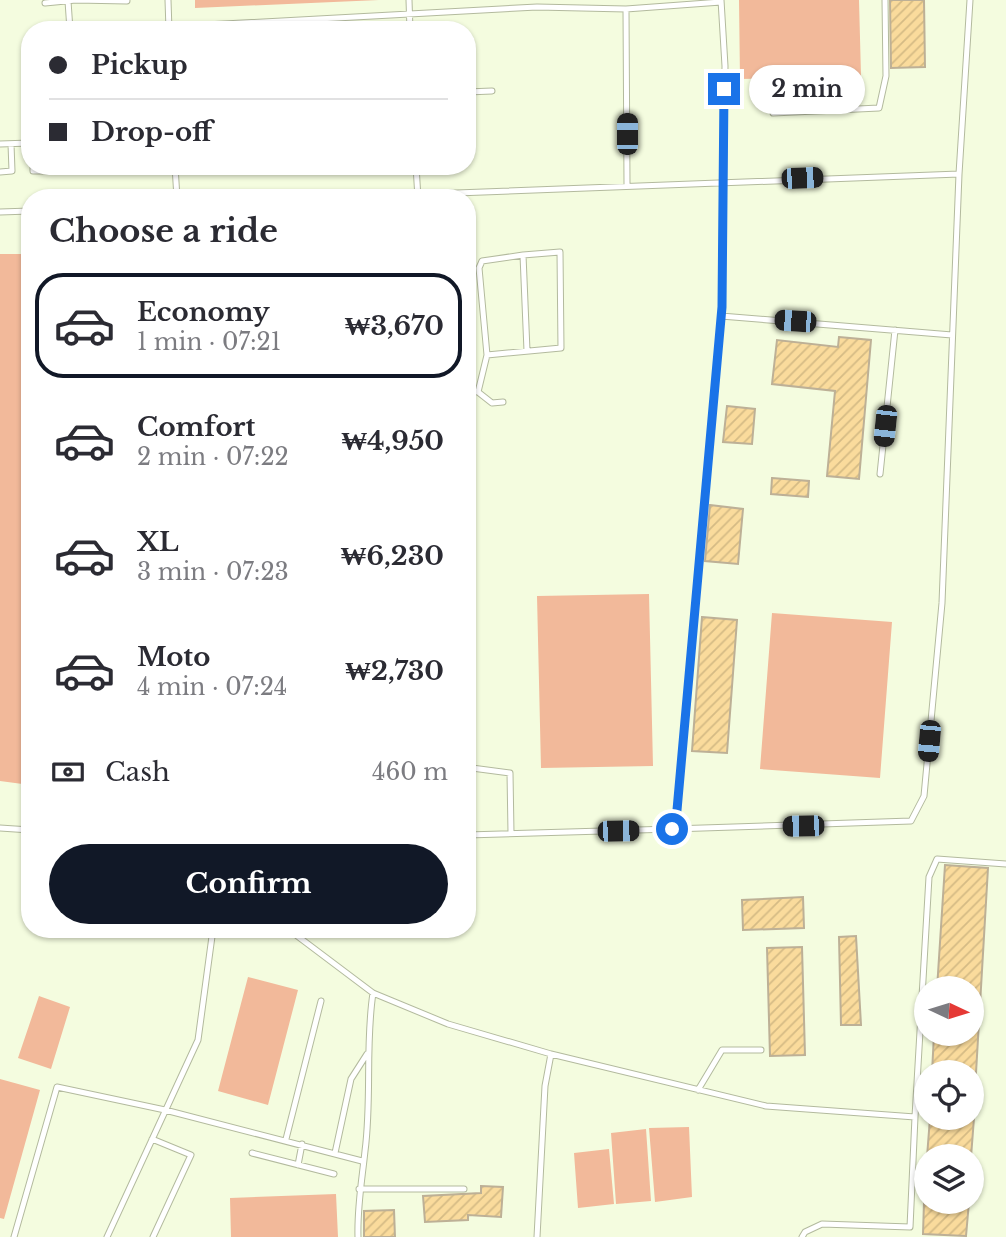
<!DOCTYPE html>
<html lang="en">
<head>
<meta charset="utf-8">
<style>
  :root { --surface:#fff; --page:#f7f7f7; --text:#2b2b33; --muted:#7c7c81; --line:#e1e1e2; --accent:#111827 }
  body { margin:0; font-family:"Libre Baskerville",serif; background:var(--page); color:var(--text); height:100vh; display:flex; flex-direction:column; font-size:26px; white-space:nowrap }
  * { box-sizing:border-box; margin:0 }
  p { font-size:23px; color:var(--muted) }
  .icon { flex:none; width:38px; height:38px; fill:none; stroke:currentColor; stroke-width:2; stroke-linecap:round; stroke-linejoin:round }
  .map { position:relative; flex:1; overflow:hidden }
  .details { position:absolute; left:21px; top:189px; width:455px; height:749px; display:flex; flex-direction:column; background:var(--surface); border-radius:28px; box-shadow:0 2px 5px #0004 }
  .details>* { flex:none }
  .guide { position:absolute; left:21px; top:21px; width:455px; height:154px; border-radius:28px; box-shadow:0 2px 5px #0004; display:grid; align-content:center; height:154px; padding:0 28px; background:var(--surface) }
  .needle { width:46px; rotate:94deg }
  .controls { position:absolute; left:914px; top:976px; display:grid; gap:14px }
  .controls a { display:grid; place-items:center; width:70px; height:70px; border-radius:50%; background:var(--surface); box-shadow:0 2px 5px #0004; font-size:35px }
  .end { position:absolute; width:32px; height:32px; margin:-16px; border:9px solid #1a73e8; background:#fff; box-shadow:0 0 0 4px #fff }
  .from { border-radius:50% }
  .bubble { position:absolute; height:49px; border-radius:24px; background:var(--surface); box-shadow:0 2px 5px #0004; font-size:23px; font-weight:700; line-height:49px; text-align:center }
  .car { position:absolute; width:21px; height:42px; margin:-21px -10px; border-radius:9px; box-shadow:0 0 5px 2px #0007; background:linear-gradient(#222 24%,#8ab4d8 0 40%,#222 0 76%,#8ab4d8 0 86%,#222 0) }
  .guide b { display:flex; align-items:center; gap:24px; height:66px; font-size:26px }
  .guide b+b { border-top:2px solid var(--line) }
  .guide i { width:18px; height:18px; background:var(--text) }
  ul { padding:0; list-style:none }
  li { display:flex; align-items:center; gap:21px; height:105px; margin:0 14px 10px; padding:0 14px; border:4px solid transparent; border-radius:28px }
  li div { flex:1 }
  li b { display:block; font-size:26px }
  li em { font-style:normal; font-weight:700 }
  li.current { border-color:var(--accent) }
  li>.icon { width:63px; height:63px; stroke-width:1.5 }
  h2 { padding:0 28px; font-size:32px; line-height:84px }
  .pay { display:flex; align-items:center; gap:18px; height:77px; padding:0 28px; font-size:26px }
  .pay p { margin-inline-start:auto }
  .button { display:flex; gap:14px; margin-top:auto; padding:14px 28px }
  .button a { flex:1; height:80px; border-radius:42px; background:var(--accent); color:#fff; font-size:28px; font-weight:700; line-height:80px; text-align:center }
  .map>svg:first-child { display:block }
  .garden { fill:#f2b99a }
  .building { fill:url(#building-hatch); stroke:#bdb096; stroke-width:2 }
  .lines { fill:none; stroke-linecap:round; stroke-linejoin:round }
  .service-casing { stroke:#b3ba9e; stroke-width:7 }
  .service { stroke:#fff; stroke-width:5 }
  .route { stroke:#1a73e8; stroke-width:9 }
</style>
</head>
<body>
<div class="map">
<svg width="1006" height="1237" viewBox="0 0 1006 1237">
  <defs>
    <pattern id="building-hatch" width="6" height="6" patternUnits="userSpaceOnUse" patternTransform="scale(1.75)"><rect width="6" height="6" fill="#fadb9c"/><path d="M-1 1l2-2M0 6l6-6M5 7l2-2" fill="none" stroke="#d5bb85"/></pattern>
  </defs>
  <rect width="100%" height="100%" fill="#f4fcdf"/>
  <path class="garden" d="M195,0H379L195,8Z
    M739,0H859L861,76L740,79Z
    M0,254H30V785L0,781Z
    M649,594L653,766L541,768L537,596Z
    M772,613L892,622L880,778L760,769Z
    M248,977L298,990L268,1105L218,1091Z
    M39,996L70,1007L51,1069L18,1058Z
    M0,1079L40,1090L4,1219L0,1218Z
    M689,1127L692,1197L655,1202L649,1128Z
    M646,1129L651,1201L616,1204L611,1133Z
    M609,1149L614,1204L578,1208L574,1153Z
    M336,1194L338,1237H231L230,1198Z"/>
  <path class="building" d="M890,0H924L925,67L891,68Z
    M839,337L871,340L859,479L827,476L835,391L772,384L777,340L838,347Z
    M727,406L755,409L752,444L723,442Z
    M772,478L809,481L808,497L771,494Z
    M710,505L743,509L738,564L705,561Z
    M702,617L737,620L727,753L692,751Z
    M945,865L988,868L976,1073H932L934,1034H971V989H937Z
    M803,897L804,928L743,930L742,900Z
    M856,936L861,1025H841L839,937Z
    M802,947L805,1055L770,1056L767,948Z
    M930,1118H974L971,1157H927Z
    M481,1186L503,1187L501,1217L468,1215V1220L425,1222L423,1196L481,1193Z
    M924,1202H969L966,1236L923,1234Z
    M394,1210L395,1237H364V1211Z"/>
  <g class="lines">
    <defs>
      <path id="service" d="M76,0L127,1
        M168,0L169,30
        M409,0L410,30
        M68,1L70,30
        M45,3L76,0
        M169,27L537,7L626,9
        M467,92L492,91
        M773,113L879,108L886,76L885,0
        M0,144L30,143
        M33,166V171H76V166
        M175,166L177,198
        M416,166L418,198
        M76,171L136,169V166
        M0,172L12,171L11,144
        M627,184L626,9L721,2
        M322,198L959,174
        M0,212L30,211
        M721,316L952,335
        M487,355L479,268L482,261L523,255
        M467,391L478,392L492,403L503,402
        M478,392L487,355L561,348L560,252L523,255L527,351
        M880,474L895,330
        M467,702L472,768L510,773L511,833
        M0,828L30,830
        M672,829L911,821L924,796L942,603L959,174L970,0
        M467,835L672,829L677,810L722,307L725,66L721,0
        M288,929L373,993L448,1024L551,1054L766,1106L915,1117L929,877L937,859L1006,864
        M698,1090L722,1050H761
        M152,1139L191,1155L153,1237
        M286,1139L321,1001
        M252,1153L334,1174
        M335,1153L351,1079L367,1054
        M298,1165L302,1144
        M359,1189H464
        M14,1237L57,1087L165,1110L362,1161
        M107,1237L198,1040L213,929
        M358,1237C357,1207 362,1180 365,1151C372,1098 365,1045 373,993
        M537,1237L545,1086L551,1054
        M802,1237L805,1232L822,1224L910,1227L915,1117"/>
    </defs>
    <use href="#service" class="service-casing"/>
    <use href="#service" class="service"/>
  </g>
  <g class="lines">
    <path class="route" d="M672,829L677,810L722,307L724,89"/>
  </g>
</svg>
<div class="controls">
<a><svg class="needle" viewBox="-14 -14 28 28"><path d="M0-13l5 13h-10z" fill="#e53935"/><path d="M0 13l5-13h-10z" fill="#7c7c81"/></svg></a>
<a><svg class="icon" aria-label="locate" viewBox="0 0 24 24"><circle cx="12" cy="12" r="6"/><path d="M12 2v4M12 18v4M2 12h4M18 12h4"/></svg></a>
<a><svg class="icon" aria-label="layers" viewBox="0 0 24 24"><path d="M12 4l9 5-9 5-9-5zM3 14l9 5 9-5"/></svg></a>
</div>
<i class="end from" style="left:672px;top:829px"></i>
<i class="end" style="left:724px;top:89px"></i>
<div class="bubble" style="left:749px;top:65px;width:116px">2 min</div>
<i class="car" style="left:627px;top:134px;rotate:0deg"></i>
<i class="car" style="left:802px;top:178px;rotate:88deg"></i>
<i class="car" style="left:795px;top:321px;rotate:274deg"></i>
<i class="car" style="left:885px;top:426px;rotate:186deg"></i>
<i class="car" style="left:929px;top:741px;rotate:185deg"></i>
<i class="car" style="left:803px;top:826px;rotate:269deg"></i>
<i class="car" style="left:618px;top:831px;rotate:89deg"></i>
<div class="guide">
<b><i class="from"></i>Pickup</b>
<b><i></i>Drop-off</b>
</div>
<section class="details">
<h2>Choose a ride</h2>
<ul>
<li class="current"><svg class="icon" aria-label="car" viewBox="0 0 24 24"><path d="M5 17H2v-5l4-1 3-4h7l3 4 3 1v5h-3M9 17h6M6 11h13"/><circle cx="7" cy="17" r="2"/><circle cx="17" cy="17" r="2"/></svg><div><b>Economy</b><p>1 min · 07:21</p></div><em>₩3,670</em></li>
<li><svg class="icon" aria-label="car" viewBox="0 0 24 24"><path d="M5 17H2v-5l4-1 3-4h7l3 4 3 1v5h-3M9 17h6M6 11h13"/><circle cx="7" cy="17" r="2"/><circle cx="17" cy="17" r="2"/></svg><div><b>Comfort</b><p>2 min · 07:22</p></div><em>₩4,950</em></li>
<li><svg class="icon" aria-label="car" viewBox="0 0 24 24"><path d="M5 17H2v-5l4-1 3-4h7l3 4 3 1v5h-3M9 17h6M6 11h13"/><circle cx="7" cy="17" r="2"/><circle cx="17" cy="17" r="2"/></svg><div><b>XL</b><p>3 min · 07:23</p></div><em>₩6,230</em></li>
<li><svg class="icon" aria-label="car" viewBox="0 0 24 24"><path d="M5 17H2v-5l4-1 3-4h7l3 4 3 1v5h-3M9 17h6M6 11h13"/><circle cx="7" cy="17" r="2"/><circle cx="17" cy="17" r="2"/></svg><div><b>Moto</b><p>4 min · 07:24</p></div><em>₩2,730</em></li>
</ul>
<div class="pay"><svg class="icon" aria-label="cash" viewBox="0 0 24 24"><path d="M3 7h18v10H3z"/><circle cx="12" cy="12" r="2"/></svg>Cash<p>460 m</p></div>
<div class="button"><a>Confirm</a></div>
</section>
</div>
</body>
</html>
